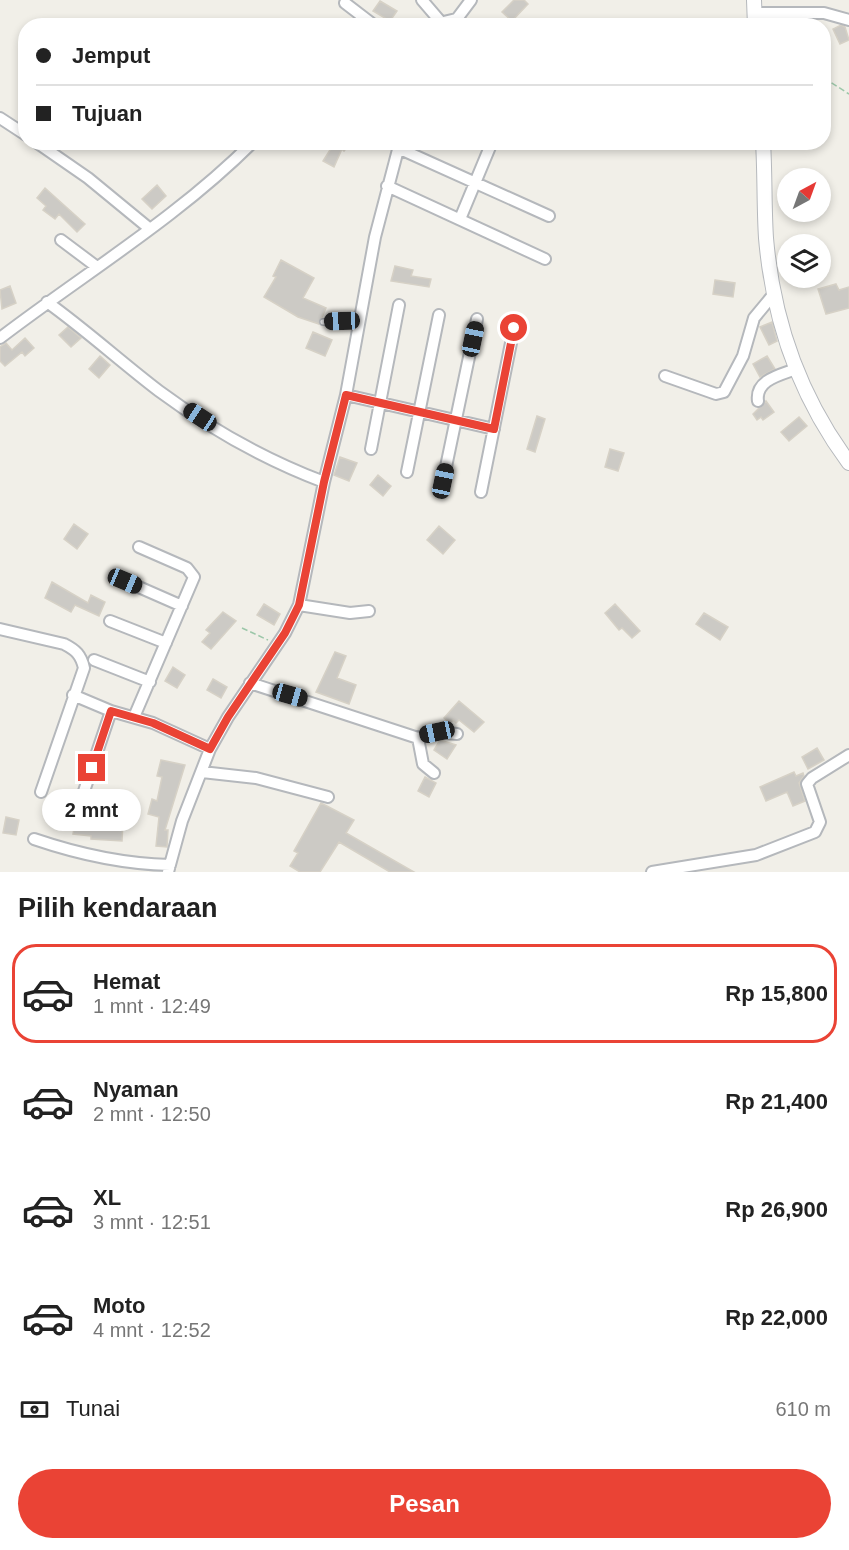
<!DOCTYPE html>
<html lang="id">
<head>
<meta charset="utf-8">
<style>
  :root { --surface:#fff; --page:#f2f2f2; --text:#222; --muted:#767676; --line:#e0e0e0; --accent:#ea4335 }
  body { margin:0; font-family:Helvetica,sans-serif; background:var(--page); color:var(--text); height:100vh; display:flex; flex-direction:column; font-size:22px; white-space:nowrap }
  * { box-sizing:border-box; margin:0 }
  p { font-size:20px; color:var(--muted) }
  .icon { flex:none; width:33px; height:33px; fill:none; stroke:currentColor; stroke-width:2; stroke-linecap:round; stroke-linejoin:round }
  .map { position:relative; height:872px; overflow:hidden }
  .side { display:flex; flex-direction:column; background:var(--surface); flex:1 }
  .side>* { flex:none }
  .guide { position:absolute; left:18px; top:18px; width:813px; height:132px; border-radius:24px; box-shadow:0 3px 9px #0003; display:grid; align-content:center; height:132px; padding:0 18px; background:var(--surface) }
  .needle { width:39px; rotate:41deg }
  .buttons { position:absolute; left:777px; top:168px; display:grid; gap:12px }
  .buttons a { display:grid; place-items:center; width:54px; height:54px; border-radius:50%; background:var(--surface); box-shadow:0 3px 9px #0003; font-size:30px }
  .end { position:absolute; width:27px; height:27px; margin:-14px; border:8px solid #ea4335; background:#fff; box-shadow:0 0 0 3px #fff }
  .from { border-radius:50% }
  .bubble { position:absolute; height:42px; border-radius:21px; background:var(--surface); box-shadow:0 3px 9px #0003; font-size:20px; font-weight:800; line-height:42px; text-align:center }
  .car { position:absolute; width:18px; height:36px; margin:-18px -9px; border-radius:8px; box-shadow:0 0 4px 2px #0007; background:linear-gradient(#222 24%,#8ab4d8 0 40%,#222 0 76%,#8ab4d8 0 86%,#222 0) }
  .guide b { display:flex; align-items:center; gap:21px; height:57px; font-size:22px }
  .guide b+b { border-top:2px solid var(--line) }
  .guide i { width:15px; height:15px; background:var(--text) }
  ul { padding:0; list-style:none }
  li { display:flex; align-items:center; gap:18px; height:99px; margin:0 12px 9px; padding:0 6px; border:3px solid transparent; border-radius:24px }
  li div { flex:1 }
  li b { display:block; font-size:22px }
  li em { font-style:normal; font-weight:800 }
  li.selected { border-color:var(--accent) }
  li>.icon { width:54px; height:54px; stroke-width:1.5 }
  h2 { padding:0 18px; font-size:27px; line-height:72px }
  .pay { display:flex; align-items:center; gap:15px; height:66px; padding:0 18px; font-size:22px }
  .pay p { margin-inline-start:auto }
  .primary-button { display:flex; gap:12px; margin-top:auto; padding:12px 18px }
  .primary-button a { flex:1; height:69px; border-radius:36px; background:var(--accent); color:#fff; font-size:24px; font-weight:800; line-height:69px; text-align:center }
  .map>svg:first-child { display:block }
  .building { fill:#cccac5; stroke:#d6d1c6; stroke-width:1.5 }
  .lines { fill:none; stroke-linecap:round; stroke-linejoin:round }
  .service-casing { stroke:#b5b8bc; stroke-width:8 }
  .minor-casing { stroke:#b5b8bc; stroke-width:14 }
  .tertiary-casing { stroke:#b5b8bc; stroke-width:16 }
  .path { stroke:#9cc7a9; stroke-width:1.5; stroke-dasharray:6 3; stroke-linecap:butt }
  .service { stroke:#fff; stroke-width:5 }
  .minor { stroke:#fff; stroke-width:10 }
  .tertiary { stroke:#fff; stroke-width:14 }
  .route { stroke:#ea4335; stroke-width:8 }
</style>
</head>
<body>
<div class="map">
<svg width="849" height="872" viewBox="0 0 849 872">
  <rect width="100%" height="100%" fill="#f1efe8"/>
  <path class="building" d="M514,0H524L528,4L512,21L502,12Z
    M380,1L397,11L390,21L373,11Z
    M841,25L845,27L849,40L840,44L833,29Z
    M335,142H351L344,151L342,149L334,167L323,161Z
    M157,185L166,196L152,209L142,199Z
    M45,188L85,224L77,232L59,214L55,219L43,210L46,206L37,198Z
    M281,260L314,278L303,298L326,308L319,324L298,317L264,297L276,277L273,276Z
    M395,266L413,270L411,276L431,279L429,287L391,281Z
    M715,280L735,283L733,297L713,294Z
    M836,284L839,290L849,287V308L826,314L818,289Z
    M10,286L16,303L2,309L0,290Z
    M772,322L777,341L769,345L760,327Z
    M68,327L81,338L71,347L59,335Z
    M313,332L332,340L325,356L306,348Z
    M25,338L34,348L25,356L22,352L5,366L0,361V347L6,343L12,350Z
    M100,356L110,365L99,378L89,369Z
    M767,356L775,369L760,377L753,364Z
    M766,401L774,412L763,420L761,417L757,420L753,414Z
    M537,416L545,419L535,452L527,449Z
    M799,417L807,426L789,441L781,432Z
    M610,449L624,453L618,471L605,467Z
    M340,457L357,463L349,481L334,475Z
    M378,475L391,486L383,496L370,485Z
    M74,524L88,534L77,549L64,539Z
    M439,526L455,540L443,554L427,540Z
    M52,582L88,603L91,595L105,602L99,616L75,605L71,612L45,598Z
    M264,604L280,614L274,625L257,615Z
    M615,604L640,631L632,638L622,628L619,630L605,613Z
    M223,612L236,621L211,649L202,642L210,633L206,630Z
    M704,613L728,627L720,640L696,624Z
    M335,652L346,656L337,678L356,685L349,704L316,692Z
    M173,667L185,675L177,688L165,681Z
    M213,679L227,687L221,698L207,690Z
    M459,701L484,722L474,732L459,720L456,723L453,720L450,723L444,718Z
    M440,740L456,745L447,759L434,750Z
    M817,748L824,760L808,769L802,757Z
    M161,760L185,765L165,830H168L167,847L156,846L159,817L148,814L152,799L157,801L162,777L157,776Z
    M794,772L796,776L803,773L804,776L799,783L805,801L793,806L787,792L766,801L760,787Z
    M425,777L436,783L429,797L418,791Z
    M321,803L354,820L346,833L414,872H390L339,842L320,872H300L290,866L298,853L294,851Z
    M6,817L19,820L16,835L3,833Z
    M107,821L123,822L122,841L91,839V836L73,834L75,822L107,824Z"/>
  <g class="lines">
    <defs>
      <path id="service" d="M323,322L360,321"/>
      <path id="minor" d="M422,0L440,21
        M345,3L375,26
        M754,13H824L849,20
        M453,24L471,0
        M427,26L456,19L468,26
        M0,118L26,135
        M36,142L88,178L150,229
        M398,148L549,216
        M387,186L545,259
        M460,219L492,142
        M61,240L97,267
        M47,302C86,330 121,362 159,391C209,428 266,460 324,482
        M0,338C85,273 177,218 253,142
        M665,376L716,394L724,392L743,356L754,318L773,295
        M346,395L494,429
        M758,401C755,380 780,375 796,369
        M371,449L399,305
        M407,472L439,315
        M443,481L477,319
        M481,492L514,328
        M125,581L182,606
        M299,605L350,613L369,611
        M110,621L166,643
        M0,629L64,644C76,650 81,655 84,668L41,792
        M94,660L150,682
        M250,683L418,738L437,732L457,734
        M73,695L111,711L153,723L210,749
        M134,717L194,577L187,568L139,547
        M418,738L423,764L434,773
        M202,772L256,778L328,797
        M79,806L111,711
        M34,839C78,854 124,864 170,865
        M168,872L182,821L210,749L228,717L285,633L299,605L324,482L346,395L375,237L400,142
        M652,872L756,855L815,832L820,822L807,784L812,778L849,755"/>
      <path id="tertiary" d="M754,0L755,26
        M763,142C765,174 764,207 766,238C773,320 800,397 849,463"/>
    </defs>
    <use href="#service" class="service-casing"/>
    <use href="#minor" class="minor-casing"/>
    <use href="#tertiary" class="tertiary-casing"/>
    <path class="path" d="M824,78L849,94
      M242,628L268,640"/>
    <use href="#service" class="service"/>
    <use href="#minor" class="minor"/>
    <use href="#tertiary" class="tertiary"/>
  </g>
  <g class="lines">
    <path class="route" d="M92,768L111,711L153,723L210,749L228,717L285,633L299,605L324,482L346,395L494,429L514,328"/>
  </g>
</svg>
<div class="buttons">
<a><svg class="needle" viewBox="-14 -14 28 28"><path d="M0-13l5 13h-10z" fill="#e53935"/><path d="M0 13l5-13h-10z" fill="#767676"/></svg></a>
<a><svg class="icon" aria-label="layers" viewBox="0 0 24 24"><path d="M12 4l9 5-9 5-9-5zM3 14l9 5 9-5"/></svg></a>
</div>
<i class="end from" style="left:514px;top:328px"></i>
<i class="end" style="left:92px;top:768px"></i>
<div class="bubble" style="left:42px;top:789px;width:99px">2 mnt</div>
<i class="car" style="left:342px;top:321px;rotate:268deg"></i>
<i class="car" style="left:473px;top:339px;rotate:12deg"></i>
<i class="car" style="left:200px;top:417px;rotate:303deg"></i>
<i class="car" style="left:443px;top:481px;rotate:12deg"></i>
<i class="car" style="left:125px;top:581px;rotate:113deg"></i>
<i class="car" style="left:290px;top:695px;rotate:106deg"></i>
<i class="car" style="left:437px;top:732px;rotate:258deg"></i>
<div class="guide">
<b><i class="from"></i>Jemput</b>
<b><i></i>Tujuan</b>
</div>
</div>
<section class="side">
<h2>Pilih kendaraan</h2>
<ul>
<li class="selected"><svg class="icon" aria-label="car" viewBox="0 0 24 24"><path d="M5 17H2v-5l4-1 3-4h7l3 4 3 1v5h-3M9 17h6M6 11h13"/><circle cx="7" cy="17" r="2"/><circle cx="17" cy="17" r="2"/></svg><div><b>Hemat</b><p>1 mnt · 12:49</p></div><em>Rp 15,800</em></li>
<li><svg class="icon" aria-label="car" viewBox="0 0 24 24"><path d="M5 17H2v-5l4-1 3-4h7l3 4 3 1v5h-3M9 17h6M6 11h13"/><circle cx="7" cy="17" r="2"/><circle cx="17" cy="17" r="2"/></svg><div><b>Nyaman</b><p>2 mnt · 12:50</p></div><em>Rp 21,400</em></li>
<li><svg class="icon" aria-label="car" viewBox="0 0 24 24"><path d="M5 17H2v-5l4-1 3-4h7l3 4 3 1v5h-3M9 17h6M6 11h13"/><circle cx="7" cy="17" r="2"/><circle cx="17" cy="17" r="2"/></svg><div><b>XL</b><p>3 mnt · 12:51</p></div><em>Rp 26,900</em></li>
<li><svg class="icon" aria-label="car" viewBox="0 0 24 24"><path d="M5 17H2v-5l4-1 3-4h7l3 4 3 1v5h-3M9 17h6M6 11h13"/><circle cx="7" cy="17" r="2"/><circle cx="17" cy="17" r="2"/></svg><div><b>Moto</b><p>4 mnt · 12:52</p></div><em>Rp 22,000</em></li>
</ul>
<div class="pay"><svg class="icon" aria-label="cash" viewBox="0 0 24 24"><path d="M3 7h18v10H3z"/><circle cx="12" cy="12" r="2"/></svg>Tunai<p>610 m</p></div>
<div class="primary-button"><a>Pesan</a></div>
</section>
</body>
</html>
